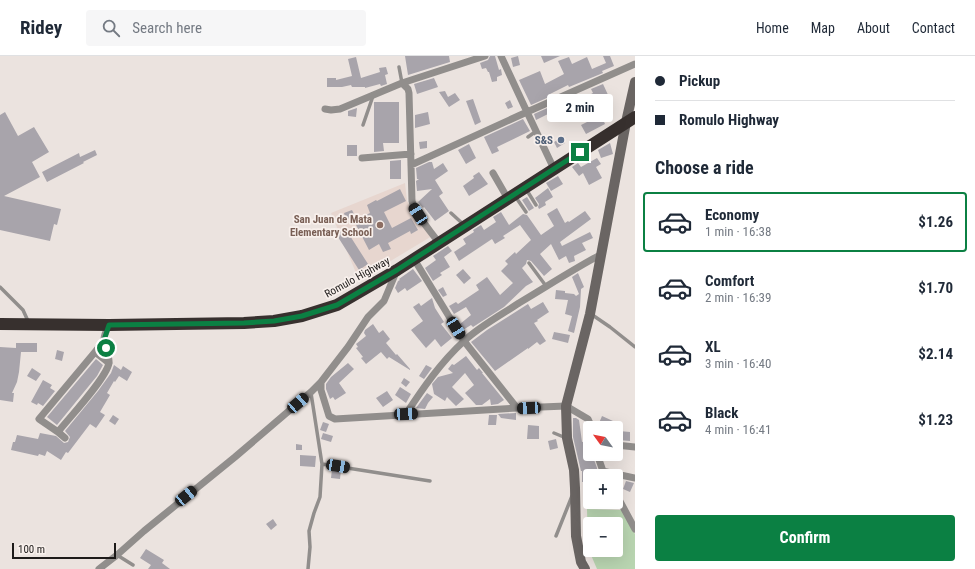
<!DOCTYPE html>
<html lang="en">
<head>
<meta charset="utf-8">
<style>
  :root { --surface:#fff; --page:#f6f6f7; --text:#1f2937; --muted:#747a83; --line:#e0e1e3; --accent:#0b8043 }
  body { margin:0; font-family:"Roboto Condensed",sans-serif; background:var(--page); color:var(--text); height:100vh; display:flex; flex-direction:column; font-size:15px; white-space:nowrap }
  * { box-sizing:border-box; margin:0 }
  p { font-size:13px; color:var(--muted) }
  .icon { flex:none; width:22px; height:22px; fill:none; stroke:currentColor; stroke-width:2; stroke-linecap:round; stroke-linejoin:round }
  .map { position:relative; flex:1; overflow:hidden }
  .details { display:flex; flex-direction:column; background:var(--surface); width:340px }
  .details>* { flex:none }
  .guide { display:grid; align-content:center; height:88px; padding:0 20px; background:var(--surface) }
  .needle { width:26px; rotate:303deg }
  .controls { position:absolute; left:583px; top:365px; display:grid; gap:8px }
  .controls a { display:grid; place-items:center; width:40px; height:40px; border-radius:4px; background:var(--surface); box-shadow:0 4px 16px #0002; font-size:20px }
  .scale { position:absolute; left:12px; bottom:10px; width:104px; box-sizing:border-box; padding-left:4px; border:2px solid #1d1a19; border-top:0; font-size:11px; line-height:14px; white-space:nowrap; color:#1d1a19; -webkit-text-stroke:3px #f8f0ec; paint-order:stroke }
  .end { position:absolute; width:18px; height:18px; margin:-9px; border:5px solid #0b8043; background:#fff; box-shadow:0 0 0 2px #fff }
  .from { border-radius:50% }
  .bubble { position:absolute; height:28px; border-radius:4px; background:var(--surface); box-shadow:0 4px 16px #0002; font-size:13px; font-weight:700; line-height:28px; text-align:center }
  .car { position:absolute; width:12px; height:24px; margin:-12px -6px; border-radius:5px; box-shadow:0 0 3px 1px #0007; background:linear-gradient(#222 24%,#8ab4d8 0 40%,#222 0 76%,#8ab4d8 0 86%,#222 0) }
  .guide b { display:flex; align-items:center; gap:14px; height:38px; font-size:15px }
  .guide b+b { border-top:1px solid var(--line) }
  .guide i { width:10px; height:10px; background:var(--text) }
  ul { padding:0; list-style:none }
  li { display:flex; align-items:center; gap:12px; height:60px; margin:0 8px 6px; padding:0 12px; border:2px solid transparent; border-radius:4px }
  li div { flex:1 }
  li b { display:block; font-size:15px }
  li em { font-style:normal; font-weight:700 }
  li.current { border-color:var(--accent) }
  li>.icon { width:36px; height:36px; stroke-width:1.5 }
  h2 { padding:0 20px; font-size:18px; line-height:48px }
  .primary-button { display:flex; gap:8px; margin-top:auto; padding:8px 20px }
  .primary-button a { flex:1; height:46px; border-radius:4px; background:var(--accent); color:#fff; font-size:16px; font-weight:700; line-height:46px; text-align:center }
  header { display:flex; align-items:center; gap:24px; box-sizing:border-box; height:56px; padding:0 20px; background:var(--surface); border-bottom:1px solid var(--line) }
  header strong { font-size:19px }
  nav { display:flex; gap:22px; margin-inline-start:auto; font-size:14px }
  .search { width:280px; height:36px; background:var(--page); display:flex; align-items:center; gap:10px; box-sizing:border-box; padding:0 14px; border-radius:4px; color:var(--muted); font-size:15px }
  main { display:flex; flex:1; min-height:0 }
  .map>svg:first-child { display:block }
  .built { fill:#e7d6cf }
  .green { fill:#b9d5b1; fill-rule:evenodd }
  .building { fill:#a8a4ab }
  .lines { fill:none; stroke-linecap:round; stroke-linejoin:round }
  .lane { stroke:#918e8c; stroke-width:3.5 }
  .street { stroke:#918e8c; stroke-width:7 }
  .secondary { stroke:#6a6563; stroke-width:10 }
  .highway { stroke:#37302e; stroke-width:12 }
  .route { stroke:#0b8043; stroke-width:5 }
  .service-dot { fill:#5c6f8a; stroke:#f8f0ec; stroke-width:1.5 }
  .education-dot { fill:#8d6e63; stroke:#f8f0ec; stroke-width:1.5 }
  .labels { text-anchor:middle; stroke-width:3.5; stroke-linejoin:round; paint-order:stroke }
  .service-label { font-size:11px; font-weight:bold; fill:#4e5e75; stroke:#f8f0ec; text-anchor:end }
  .education-label { font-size:11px; font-weight:bold; fill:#785e54; stroke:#f8f0ec; text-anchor:end }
  .street-label { font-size:11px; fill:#1d1a19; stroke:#f8f0ec }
</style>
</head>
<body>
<header>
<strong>Ridey</strong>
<div class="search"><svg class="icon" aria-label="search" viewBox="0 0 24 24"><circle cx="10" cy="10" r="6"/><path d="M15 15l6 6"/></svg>Search here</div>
<nav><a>Home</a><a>Map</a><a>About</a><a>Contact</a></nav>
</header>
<main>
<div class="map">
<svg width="635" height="513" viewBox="0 0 635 513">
  <rect width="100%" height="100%" fill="#ebe3df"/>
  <path class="built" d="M405,127L407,145L432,180L359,224L331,157Z"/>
  <path class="green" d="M587,453L622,454L635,478V513H597L588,492ZM590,468H616V494H590Z"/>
  <path class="building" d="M405,0H449L450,6L408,19Z
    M490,0H495L499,14L501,13L502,19L497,21V25L492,26L489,16H488L486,12L482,13L480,7L488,4Z
    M518,0L520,9L513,11L511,2Z
    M541,0H560L544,7Z
    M603,0H610L614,10L602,15L603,17L569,31L568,29L548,39L549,41L531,49L519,24L540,15L545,28L564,18L558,5L569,1L572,8L587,1L592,13L606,7Z
    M356,1L361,22L380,16L379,12L386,11L388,18L385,19L387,28L381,30L380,28L365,32V31H352L351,29L342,31H327V22H336V24L352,20L348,3Z
    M434,22L438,31L417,38L414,28Z
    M603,28L609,41L603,44L601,41L590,46L587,40L593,37L591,33Z
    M445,35L448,41L455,37L460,44L449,51L439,36Z
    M473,43L481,66L475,69L466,45Z
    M510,44L513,51L508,53L505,47Z
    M374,46H399V87H383L384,95L374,96Z
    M552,50L554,55L536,64L534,58Z
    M357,52L356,61L348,60V55Z
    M5,56L18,80L34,71L49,96L32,106L40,121L4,140L61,153L57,169L54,168L50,185L0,174V59Z
    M428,56L430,68L415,72V59Z
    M601,59L605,68L586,78L581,69Z
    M523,63L530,75L497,91L499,95L492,98L484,81Z
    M562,81L565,87L557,92L554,86Z
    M427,85V92L420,93L419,86Z
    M610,87L613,98L601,102L598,94Z
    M469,88L476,102L466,108L458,94Z
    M347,89H357V100H347Z
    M95,94L97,99L83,106L84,107L47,126L42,116L79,97L80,101Z
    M597,102L601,108L596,111L602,122L589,129L583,117L579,120L572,111L578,107L581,111Z
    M401,104V123H390V105Z
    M429,106H432L434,113L443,107L448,115L435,124L443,137L439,140L449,155L435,165L424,151L423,152L418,146L432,133L417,135L416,125L419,123H417L416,112Z
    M479,116L488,128L469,140L463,130L474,122L473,120Z
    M558,120L563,128L551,135L546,127Z
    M548,132L553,141L545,146L546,149L539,153L538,151L539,148L535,142Z
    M400,133L406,145L384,156L392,172L411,162L418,174L411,178L410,175L388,187L391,193L383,196L379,188L369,194L354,165L370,157L367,149L376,144L377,145Z
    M527,141L534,152L529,155L522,144Z
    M557,152L565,167L568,165L569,166L585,155L591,163L560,186L562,190L590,176L593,182L582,187L586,194L574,200L575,205L569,207L566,200L559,204L551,188L540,198L552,213L544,220L531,205L527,204L526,208L522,212L533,226L526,230L504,251L473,271L471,269L463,274L460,268L471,259L466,251L454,258L449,250L456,246L458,248L479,234L476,229L487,221L500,239L513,227L501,215L508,208L505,205L515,196L516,198L531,184L520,169L503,180L505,182L495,188L492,183L459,205L454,196L466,188L463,183L474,176L473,174L481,169L484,174L496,166L493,161L501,156L509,169L523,158L527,159L541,179L554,170L547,158Z
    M352,154L355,160L346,164L344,157Z
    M345,172L368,208L359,214L336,178Z
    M448,190L452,195L444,201L450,211L440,217L442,219L433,225L425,212L436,204L433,200Z
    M413,213L422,225L407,235L405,232L398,237L395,232L398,225L400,224L399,223Z
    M463,213L471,222L464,228L456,219Z
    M578,217L584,231L581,233L580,251L574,277L568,275L572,260L565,258L568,244L555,243L556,234L565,235V237L574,238L576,240L579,238L572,221Z
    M443,231L447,239L443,241L438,234Z
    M432,242L435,252L444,266L441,268L452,282L441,291L435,283L426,292L411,274L423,265L413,251L419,247L421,250Z
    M543,246L549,256L537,264L538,265L534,267L546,285L540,289L537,286L528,293V292L495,315L471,286L487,274L528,248L531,253Z
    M373,268L379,277L383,274L390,283L386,287L396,299L397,298L410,313V314L389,301L387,303L381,296L366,308L361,302L363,301L356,292L358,291L356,288L366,280L364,277L365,274Z
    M554,276L570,279L568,287L552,283Z
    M16,287H37V296H21L19,316L17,326L12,337H14L13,346L0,344V291L16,292Z
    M57,294L64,296L62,305L55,303Z
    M466,300L477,314L479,312L483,317H482L504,344L498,348L491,349L490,343L482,349H476L465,337L474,329L465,317L452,331L464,343L456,350L447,341L445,345L434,338L432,328L438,321L453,317L448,313L452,308L454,309Z
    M96,303L103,309L97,320L57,369L47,361Z
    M348,307L354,313L339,327L346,337L335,344L333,341L330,343L326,333V328L331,321Z
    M114,309L121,314L123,310L132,316L127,325L119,320L115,326L114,325L107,337L110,339L100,356L105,359L96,372L90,368L68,397L66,396L61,404L47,395L45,400L39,398L38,400L11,394L13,386H15L17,379L38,383L40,377L56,380L64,387L68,386L70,381L65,375L98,335L111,317Z
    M426,309L432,312L424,323L419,320Z
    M32,312L41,318L36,325L27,320Z
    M404,322L410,326L406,331L401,327Z
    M43,324L52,329L50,332L55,335L43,350L38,347L37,349L31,346Z
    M400,331L411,338L406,347L395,339Z
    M387,335L393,344L383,351L376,342Z
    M427,337L433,341L428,347L425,353L416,352Z
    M516,357V364L501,362L498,358Z
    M113,359L119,363L115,369L109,365Z
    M489,359H497L496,369H488Z
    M602,360L613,365L610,372H597Z
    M573,362H576L579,364L582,386L587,385L588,391L590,390V398H592L597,412V420H590V426H582V415H581L573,381Z
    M323,366L329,368L326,376L320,374Z
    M528,369L539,370V383H527Z
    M619,375L630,376V385L618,384Z
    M323,377L333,380L331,386L321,383Z
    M556,383L558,392L550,394L548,385Z
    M296,388L302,389V394H296Z
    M602,398H614L613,404L604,403Z
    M300,399L316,400L315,411L300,410Z
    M332,413L341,414L340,423L331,422Z
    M626,425L634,427L630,436L623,433Z
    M590,438V446H584L583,439Z
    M273,463L277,469L271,474L266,468Z
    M146,493L164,504L162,507L170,513H148L151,509L140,502Z"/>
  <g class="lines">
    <path class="lane" d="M399,11L402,27
      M363,69L373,40
      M528,81L535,76
      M526,133L536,149
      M515,140L526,156
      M451,157L463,168
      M529,207L546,230
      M0,231L23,254L28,265
      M591,258L610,271L635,291
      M554,377L566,382
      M322,408L430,425
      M556,480L572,440
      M117,499L133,509
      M308,513L310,491L309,475L314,457L320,441L322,408L311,337"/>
    <path class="street" d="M402,27L408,33L409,37L412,145C416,160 430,174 439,187
      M325,53L331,54L340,53L402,27L485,0
      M362,102L411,98
      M411,109L527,56L501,0
      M554,113L527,56L635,8
      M493,117L508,143
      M414,203L464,285L517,352L566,350L588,363L592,372
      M104,284L95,296L39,363L58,376C69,362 106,323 109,307C110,299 103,291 104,283C104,279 107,273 109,269
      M95,296L109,307
      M321,326V334L329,360L335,363L517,352
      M406,358C423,332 441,306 464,285C480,270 501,259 519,247C546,231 572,214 600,199
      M58,376L65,382
      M616,389L635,391
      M597,398L604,418
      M602,415L635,422
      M616,438L635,473
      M99,513L117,499L144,475L235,401L311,336L321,326L348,291L368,261L384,245L397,214"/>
    <path class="secondary" d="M585,513L581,506L576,480L575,432L574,414L567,382L566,350L590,258L626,66L635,26"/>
    <path class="highway" d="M0,268L109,269L244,267L274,265L302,260L337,249L397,214L635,61"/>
  </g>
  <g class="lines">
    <path class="route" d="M106,292L104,284L109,269L244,267L274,265L302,260L337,249L397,214L580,96"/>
  </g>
  <circle class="service-dot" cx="561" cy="84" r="4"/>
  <circle class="education-dot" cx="380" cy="169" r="4"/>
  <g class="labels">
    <g class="service-label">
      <text x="553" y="88">S&amp;S</text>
    </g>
    <g class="education-label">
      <text x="372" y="167">San Juan de Mata<tspan x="372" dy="13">Elementary School</tspan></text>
    </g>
    <g class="street-label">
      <text transform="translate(357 221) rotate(-29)" y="4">Romulo Highway</text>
    </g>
  </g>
</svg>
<div class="controls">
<a><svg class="needle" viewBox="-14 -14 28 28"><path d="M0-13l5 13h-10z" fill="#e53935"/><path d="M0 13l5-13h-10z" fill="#747a83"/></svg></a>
<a>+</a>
<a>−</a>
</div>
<div class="scale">100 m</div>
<i class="end from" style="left:106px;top:292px"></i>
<i class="end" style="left:580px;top:96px"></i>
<div class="bubble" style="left:547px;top:38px;width:66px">2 min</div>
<i class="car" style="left:418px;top:158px;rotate:327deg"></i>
<i class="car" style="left:456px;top:272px;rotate:148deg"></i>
<i class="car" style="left:298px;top:347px;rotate:49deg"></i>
<i class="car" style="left:529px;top:352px;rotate:267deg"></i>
<i class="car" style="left:406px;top:358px;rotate:87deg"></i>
<i class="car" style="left:338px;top:410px;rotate:100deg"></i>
<i class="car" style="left:186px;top:440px;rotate:51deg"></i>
</div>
<section class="details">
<div class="guide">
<b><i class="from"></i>Pickup</b>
<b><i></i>Romulo Highway</b>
</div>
<h2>Choose a ride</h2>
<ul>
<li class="current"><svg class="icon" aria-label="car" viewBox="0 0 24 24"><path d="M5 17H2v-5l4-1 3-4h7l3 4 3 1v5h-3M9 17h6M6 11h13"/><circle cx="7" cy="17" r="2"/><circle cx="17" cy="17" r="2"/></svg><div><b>Economy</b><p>1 min · 16:38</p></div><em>$1.26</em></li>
<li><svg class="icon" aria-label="car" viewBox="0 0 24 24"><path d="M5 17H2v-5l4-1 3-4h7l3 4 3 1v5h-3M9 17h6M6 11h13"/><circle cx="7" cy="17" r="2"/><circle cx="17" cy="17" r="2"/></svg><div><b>Comfort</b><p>2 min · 16:39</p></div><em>$1.70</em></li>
<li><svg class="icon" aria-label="car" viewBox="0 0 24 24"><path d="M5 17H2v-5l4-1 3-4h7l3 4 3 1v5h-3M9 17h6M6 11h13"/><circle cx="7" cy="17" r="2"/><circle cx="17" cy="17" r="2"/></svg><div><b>XL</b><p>3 min · 16:40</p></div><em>$2.14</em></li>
<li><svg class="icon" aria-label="car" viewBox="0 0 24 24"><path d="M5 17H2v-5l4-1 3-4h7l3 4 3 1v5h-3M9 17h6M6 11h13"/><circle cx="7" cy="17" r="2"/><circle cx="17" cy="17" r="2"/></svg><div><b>Black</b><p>4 min · 16:41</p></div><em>$1.23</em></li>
</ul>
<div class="primary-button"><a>Confirm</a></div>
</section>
</main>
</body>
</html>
